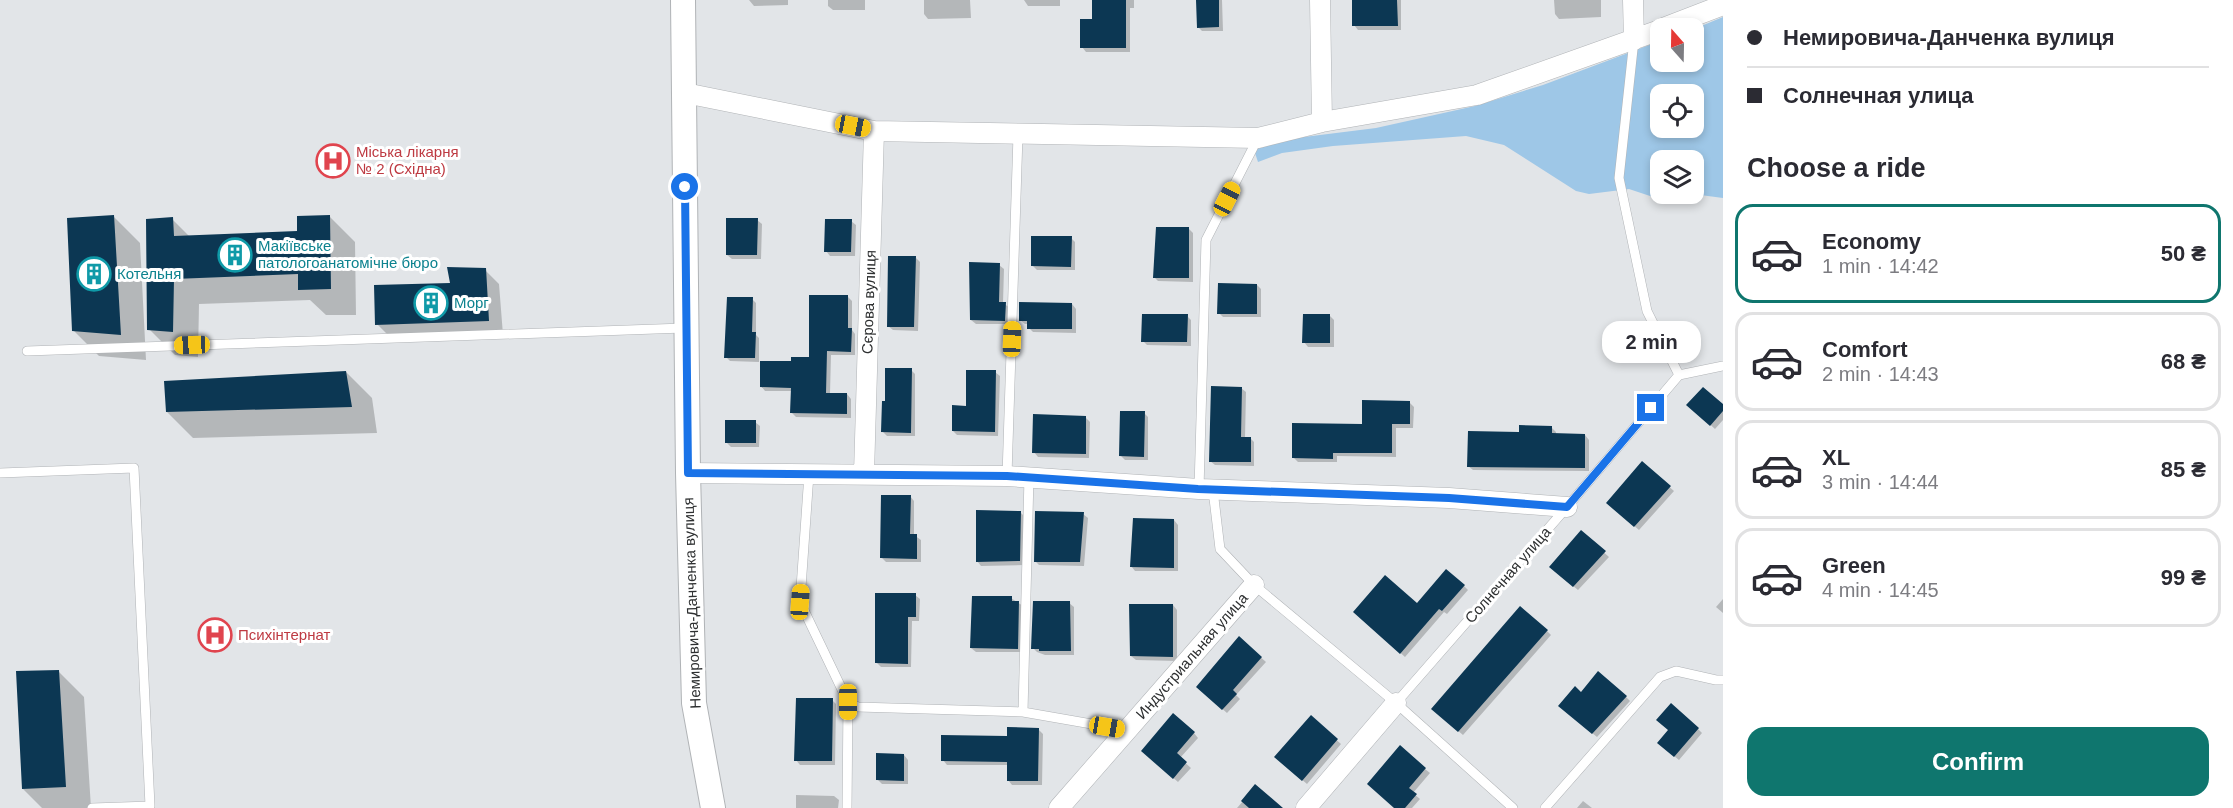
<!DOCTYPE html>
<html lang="en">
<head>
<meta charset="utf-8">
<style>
  :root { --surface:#fff; --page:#f2f2f3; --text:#2b2b33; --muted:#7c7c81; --line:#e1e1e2; --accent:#0f766e }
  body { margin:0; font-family:Arial,sans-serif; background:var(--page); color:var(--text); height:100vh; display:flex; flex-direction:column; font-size:22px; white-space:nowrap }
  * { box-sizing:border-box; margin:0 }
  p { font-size:20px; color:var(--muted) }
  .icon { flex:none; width:33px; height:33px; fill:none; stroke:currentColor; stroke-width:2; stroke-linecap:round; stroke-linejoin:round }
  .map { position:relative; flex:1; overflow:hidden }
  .details { display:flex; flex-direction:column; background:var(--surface); width:510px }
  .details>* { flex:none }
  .top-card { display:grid; align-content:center; height:132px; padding:0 24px; background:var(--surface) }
  .needle { width:39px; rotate:340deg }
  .buttons { position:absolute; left:1650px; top:18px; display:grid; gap:12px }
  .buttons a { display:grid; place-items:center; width:54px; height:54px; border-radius:12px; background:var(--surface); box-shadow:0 3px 9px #0003; font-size:30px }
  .end { position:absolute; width:27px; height:27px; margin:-14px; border:8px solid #1a73e8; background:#fff; box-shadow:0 0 0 3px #fff }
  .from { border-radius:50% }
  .bubble { position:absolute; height:42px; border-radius:18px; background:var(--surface); box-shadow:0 3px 9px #0003; font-size:20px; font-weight:600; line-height:42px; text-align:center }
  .car { position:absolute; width:18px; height:36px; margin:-18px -9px; border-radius:8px; box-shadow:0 0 4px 2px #0007; background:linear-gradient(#f5c518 24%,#345 0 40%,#f5c518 0 76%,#345 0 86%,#f5c518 0) }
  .top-card b { display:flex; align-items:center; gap:21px; height:57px; font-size:22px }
  .top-card b+b { border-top:2px solid var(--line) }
  .top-card i { width:15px; height:15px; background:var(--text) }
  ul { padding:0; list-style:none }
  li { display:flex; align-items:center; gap:18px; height:99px; margin:0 12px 9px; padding:0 12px; border:3px solid var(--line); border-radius:18px }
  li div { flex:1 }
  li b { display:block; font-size:22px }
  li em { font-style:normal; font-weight:600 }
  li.selected { border-color:var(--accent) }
  li>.icon { width:54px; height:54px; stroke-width:1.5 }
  h2 { padding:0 24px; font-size:27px; line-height:72px }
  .primary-button { display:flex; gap:12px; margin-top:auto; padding:12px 24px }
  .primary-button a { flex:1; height:69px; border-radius:18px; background:var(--accent); color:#fff; font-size:24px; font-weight:600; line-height:69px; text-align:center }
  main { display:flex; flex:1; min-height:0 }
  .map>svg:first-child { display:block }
  .green { fill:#9ec7e7; fill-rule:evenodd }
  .shadow { fill:#0003 }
  .building { fill:#0c3753 }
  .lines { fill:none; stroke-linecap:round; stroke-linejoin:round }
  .service-casing { stroke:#b0b3b6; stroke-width:10 }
  .minor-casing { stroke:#b0b3b6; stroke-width:21 }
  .tertiary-casing { stroke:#b0b3b6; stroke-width:26 }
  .service { stroke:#fff; stroke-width:9 }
  .minor { stroke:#fff; stroke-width:20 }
  .tertiary { stroke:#fff; stroke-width:24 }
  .route { stroke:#1a73e8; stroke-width:8 }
  .labels { text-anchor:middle; stroke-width:6; stroke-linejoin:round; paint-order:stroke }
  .health-label { font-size:15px; fill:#be3a42; stroke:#fff; text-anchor:start }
  .culture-label { font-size:15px; fill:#0d838f; stroke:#fff; text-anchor:start }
  .street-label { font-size:15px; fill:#2e3031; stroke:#fff }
</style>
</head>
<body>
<main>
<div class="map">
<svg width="1723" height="808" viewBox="0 0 1723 808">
  <rect width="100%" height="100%" fill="#e2e5e8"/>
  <path class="green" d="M1723,17V198L1693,194L1653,197L1629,189L1589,194L1576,191L1504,145L1466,136L1333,146L1282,153L1258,162L1254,150L1288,139L1376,128L1475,106L1543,85L1660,41V62H1694V29ZM1660,94H1694V128H1660ZM1660,160H1694V194H1660Z"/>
  <path class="shadow" d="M749,0H788V5L754,6Z
    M828,0H865V10H833L828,6Z
    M924,0H970L971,18L928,19L924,14Z
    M1024,0H1060V6H1028Z
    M1093,0H1134V8H1130V52H1086L1082,47L1094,21Z
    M1197,0H1222L1223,31H1202L1198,27Z
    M1354,0H1401V30H1358L1354,25Z
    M1554,0H1601V17L1559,19L1555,14Z
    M329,216L355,242L356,315H326L310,300L199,304L198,357L175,355L149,329L172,219L190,237L299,233Z
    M114,217L140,243L146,360L99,356L73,330Z
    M757,220L762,224L761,259H732L727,255Z
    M851,221L856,225L855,256H830L826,251Z
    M1189,229L1193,233V282L1158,281L1154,277Z
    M1071,238L1075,242V270H1037L1032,265Z
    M916,258L920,262L918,331L893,330L888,326Z
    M999,265L1004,269L1003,303L1010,308L1009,324H976L971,320Z
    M485,270L499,284L503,335L391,338L377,324L452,284Z
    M1257,285L1261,289V317H1223L1219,313Z
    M848,297L852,301V330L855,334V355H831L830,394H847L851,399V418L796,417L792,413V391H765L761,386L793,363L811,358Z
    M752,299L756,303V335L759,338V362L730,361L726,357Z
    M1072,304L1076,309V333L1033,332L1029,328V324H1025L1020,320Z
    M1187,316L1191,320V346L1147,345L1143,341Z
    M1330,316L1334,320V347H1308L1304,342Z
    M911,370L915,374V436H887L883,432Z
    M346,372L372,398L377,433L193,438L167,412Z
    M995,372L1000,376L998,436L957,435L953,431L967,407Z
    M1241,388L1246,392L1245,438H1250L1254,442V466L1215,465L1210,461Z
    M1409,402L1414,407L1413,428H1396V457L1337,456V462H1298L1293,457Z
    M1723,406V420L1715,429L1693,409Z
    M1144,413L1148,417V460H1125L1121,456Z
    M1086,418L1090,422L1089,458L1038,457L1034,452Z
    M755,422L760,426L759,447H731L726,442Z
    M1551,427L1556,432V435H1585L1589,440V471L1473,470L1468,466L1520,433Z
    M1642,463L1674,491L1639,530L1612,507Z
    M910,496L914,501V535L921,540V562H886L882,558Z
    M1021,513L1025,517L1024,565L981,566L977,561Z
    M1083,514L1088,518L1084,566L1039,565L1035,561Z
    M1174,520L1178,525V571H1135L1131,566Z
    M1581,532L1609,557L1578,590L1555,571Z
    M1464,586L1468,590L1447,614L1444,612L1405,657L1359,616L1418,605Z
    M915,595L920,599L919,621H912L911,667H881L877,663Z
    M1011,598L1023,606L1022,652H976L971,648Z
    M1723,599V613L1716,607Z
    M1069,603L1074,607V655H1045L1037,652L1033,648Z
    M1173,605L1177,610V661L1136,660L1131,656Z
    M1547,631L1551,635L1463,735L1437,713Z
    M1239,638L1266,662L1236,695L1240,699L1227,713L1202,691Z
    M58,671L84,697L91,808H42L23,789Z
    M1581,694L1626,697L1630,701L1597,737L1564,710Z
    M832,700L836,704L835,765H800L796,760Z
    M1311,717L1341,744L1307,784L1280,761Z
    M1038,729L1043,734L1042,785H1012L1008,780V765H947L943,760Z
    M1698,729L1702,733L1679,760L1663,747L1670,730Z
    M1194,733L1198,738L1180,758L1191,768L1178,782L1147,755Z
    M904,755L908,760V784H882L878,780Z
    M1425,769L1430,773L1413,793L1420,799L1412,808H1396L1373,788Z
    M1256,786L1280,808H1237Z
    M796,795L834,796L839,800L838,808H796Z
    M1583,801L1592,808H1577Z"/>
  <path class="building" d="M1092,0H1126V48H1080V19H1092Z
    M1196,0H1219V27L1197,28Z
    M1352,0H1397L1398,26H1352Z
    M114,215L121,335L72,331L67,218Z
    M330,215L331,289L298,290V274L174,279L173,332L147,330L146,219L173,217L174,236L297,231V216Z
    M726,218H758L757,255H726Z
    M825,219H852L851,252H824Z
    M1156,227H1189V278H1153Z
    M1031,236H1072L1071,267L1031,266Z
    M888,256H916L914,327H887Z
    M969,262L1000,263L999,302H1006L1005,321L970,320Z
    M447,267L486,268L489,321L375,325L374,285L450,283Z
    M1218,283L1257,284V314H1217Z
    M809,295H848V328H852L851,352L827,351L826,393H847V414L790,413L791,388L760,387V361H791V357H809Z
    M727,297H753L752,332H756L755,358H724Z
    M1019,302L1072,303V329H1027V321H1019Z
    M1142,314H1188L1187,342H1141Z
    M1303,314H1330V343H1302Z
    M885,368H912L911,433L881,432L882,401H885Z
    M966,370H996L995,432L952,431V405L966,406Z
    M346,371L352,407L166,412L164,381Z
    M1211,386L1242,387L1241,437H1251V462H1209Z
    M1703,387L1723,404V411L1710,426L1686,405Z
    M1362,400L1410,401V424H1392V453H1333V459L1292,458V423L1362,424Z
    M1120,411H1145L1144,457L1119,456Z
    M1033,414L1086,416V454L1032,453Z
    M725,420H756V443H725Z
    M1519,425L1552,426V433L1585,434V468L1467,467L1468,431L1519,432Z
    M1642,461L1671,486L1634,527L1606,503Z
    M881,495H911L910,534H917V559L880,558Z
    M976,510L1021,511L1020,561L976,562Z
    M1035,511L1084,512L1080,562H1034Z
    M1133,518L1174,519V568L1130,567Z
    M1581,530L1606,551L1573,587L1549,567Z
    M1446,569L1465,585L1442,611L1439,609L1400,654L1353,612L1385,575L1417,603Z
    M875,593H916V617H908V664L875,663Z
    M972,596H1012V601H1019L1018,649L970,648Z
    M1033,601H1070L1071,651H1039V649H1031Z
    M1129,604H1173V657L1130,656Z
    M1520,606L1548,630L1458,732L1431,709Z
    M1239,636L1262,657L1233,690L1237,694L1222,710L1196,687Z
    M59,670L66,787L22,789L16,671Z
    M1598,671L1627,696L1592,734L1558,706L1575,686L1581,692Z
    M796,698H833L832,761H794Z
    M1671,703L1699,728L1674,757L1657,743L1668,730L1656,720Z
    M1173,713L1195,732L1177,753L1187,762L1173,779L1141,751Z
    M1311,715L1338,739L1302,781L1274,757Z
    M1007,727L1039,728L1038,781H1007V762L941,761V735L1007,736Z
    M1400,745L1426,768L1409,788L1417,794L1405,808H1394L1367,784Z
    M876,753L904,754V781L876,780Z
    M1255,784L1283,808H1249L1241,801Z"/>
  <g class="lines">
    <defs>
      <path id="service" d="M1634,40L1619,178L1647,311L1679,375
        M27,351L684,328
        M0,473L134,468L150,806L92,808
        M809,474L800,602L848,702L847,808
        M1007,476L1018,135
        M1029,477L1023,712L1126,730
        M1199,489L1206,240L1258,138
        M1213,490L1220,549L1254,585L1396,703L1513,808
        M848,702L858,707L1023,712
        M1396,703L1567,507L1679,375L1723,366
        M1545,808L1660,677L1676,671L1716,680H1723"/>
      <path id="minor" d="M1320,0L1322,122
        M1633,0L1634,40
        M1663,28L1723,5
        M685,93L874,131L1258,138L1322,122L1477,95L1660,30
        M688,473L1007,476L1199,489L1449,498L1567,507
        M864,474L874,131
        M1059,808L1254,585
        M1306,808L1396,703"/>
      <path id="tertiary" d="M683,0L688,473L694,703L713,808"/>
    </defs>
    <use href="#service" class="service-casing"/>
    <use href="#minor" class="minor-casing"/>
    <use href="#tertiary" class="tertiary-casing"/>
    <use href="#service" class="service"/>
    <use href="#minor" class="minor"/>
    <use href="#tertiary" class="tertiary"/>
  </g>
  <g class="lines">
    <path class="route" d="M685,187L688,473L1007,476L1198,489L1449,498L1567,507L1651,408"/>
  </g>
  <defs>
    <symbol id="hospital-ring" viewBox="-11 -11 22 22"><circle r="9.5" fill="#fff" stroke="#e0444e" stroke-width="1.5"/><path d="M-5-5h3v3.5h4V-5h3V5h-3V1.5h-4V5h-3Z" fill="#e0444e"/></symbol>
    <symbol id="building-ring" viewBox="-11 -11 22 22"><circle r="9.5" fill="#fff" stroke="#0f9aa8" stroke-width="1.5"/><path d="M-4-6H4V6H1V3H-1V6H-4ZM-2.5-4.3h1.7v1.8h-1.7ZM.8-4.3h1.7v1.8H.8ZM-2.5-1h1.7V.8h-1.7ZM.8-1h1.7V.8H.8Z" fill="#0f9aa8"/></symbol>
  </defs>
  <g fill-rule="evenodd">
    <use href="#hospital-ring" x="314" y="142" width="38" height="38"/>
    <use href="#building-ring" x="216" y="236" width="38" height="38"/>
    <use href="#building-ring" x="75" y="255" width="38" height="38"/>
    <use href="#building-ring" x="412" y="284" width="38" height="38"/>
    <use href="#hospital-ring" x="196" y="616" width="38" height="38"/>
  </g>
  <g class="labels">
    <g class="health-label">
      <text x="356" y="157">Міська лікарня<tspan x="356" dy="17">№ 2 (Східна)</tspan></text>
      <text x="238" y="640">Психінтернат</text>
    </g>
    <g class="culture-label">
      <text x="258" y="251">Макіївське<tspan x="258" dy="17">патологоанатомічне бюро</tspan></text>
      <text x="117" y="279">Котельня</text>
      <text x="454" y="308">Морг</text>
    </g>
    <g class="street-label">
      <text transform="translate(869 302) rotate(-88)" y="5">Сєрова вулиця</text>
      <text transform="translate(1508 575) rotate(-49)" y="5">Солнечная улица</text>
      <text transform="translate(692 603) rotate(-92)" y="5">Немировича-Данченка вулиця</text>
      <text transform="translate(1192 656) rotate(-49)" y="5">Индустриальная улица</text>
    </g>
  </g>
</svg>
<div class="buttons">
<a><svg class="needle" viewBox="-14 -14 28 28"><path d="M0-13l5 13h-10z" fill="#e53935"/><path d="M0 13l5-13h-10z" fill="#7c7c81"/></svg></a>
<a><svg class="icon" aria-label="locate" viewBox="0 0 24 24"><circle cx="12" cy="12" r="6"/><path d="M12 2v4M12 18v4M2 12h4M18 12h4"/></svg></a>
<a><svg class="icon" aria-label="layers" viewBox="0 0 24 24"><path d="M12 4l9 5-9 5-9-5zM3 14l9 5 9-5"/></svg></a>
</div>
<i class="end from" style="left:685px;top:187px"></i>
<i class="end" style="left:1651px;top:408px"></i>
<div class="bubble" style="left:1602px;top:321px;width:99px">2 min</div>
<i class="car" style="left:853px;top:126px;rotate:101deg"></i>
<i class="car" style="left:1227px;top:199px;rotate:27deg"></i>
<i class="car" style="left:1012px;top:339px;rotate:2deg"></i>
<i class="car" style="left:192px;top:345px;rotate:268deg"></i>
<i class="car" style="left:800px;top:602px;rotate:4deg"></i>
<i class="car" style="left:848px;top:702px;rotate:180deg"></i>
<i class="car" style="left:1107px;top:727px;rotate:100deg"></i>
</div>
<section class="details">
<div class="top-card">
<b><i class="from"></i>Немировича-Данченка вулиця</b>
<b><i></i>Солнечная улица</b>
</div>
<h2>Choose a ride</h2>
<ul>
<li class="selected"><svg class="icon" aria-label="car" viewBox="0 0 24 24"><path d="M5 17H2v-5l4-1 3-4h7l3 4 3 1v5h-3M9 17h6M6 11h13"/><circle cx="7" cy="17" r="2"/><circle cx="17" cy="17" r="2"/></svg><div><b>Economy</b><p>1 min · 14:42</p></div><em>50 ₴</em></li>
<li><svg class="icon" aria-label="car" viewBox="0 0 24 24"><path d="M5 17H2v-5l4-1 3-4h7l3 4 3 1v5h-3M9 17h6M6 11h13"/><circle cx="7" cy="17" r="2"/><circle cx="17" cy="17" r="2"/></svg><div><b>Comfort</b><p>2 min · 14:43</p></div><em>68 ₴</em></li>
<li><svg class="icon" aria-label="car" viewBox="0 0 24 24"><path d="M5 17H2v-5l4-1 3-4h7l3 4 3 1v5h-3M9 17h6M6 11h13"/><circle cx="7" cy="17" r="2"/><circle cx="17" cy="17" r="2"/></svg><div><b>XL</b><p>3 min · 14:44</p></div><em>85 ₴</em></li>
<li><svg class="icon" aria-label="car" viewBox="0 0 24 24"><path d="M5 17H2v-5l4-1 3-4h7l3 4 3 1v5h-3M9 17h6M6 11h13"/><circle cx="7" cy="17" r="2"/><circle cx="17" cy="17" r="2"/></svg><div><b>Green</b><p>4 min · 14:45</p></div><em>99 ₴</em></li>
</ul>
<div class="primary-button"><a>Confirm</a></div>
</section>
</main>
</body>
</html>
